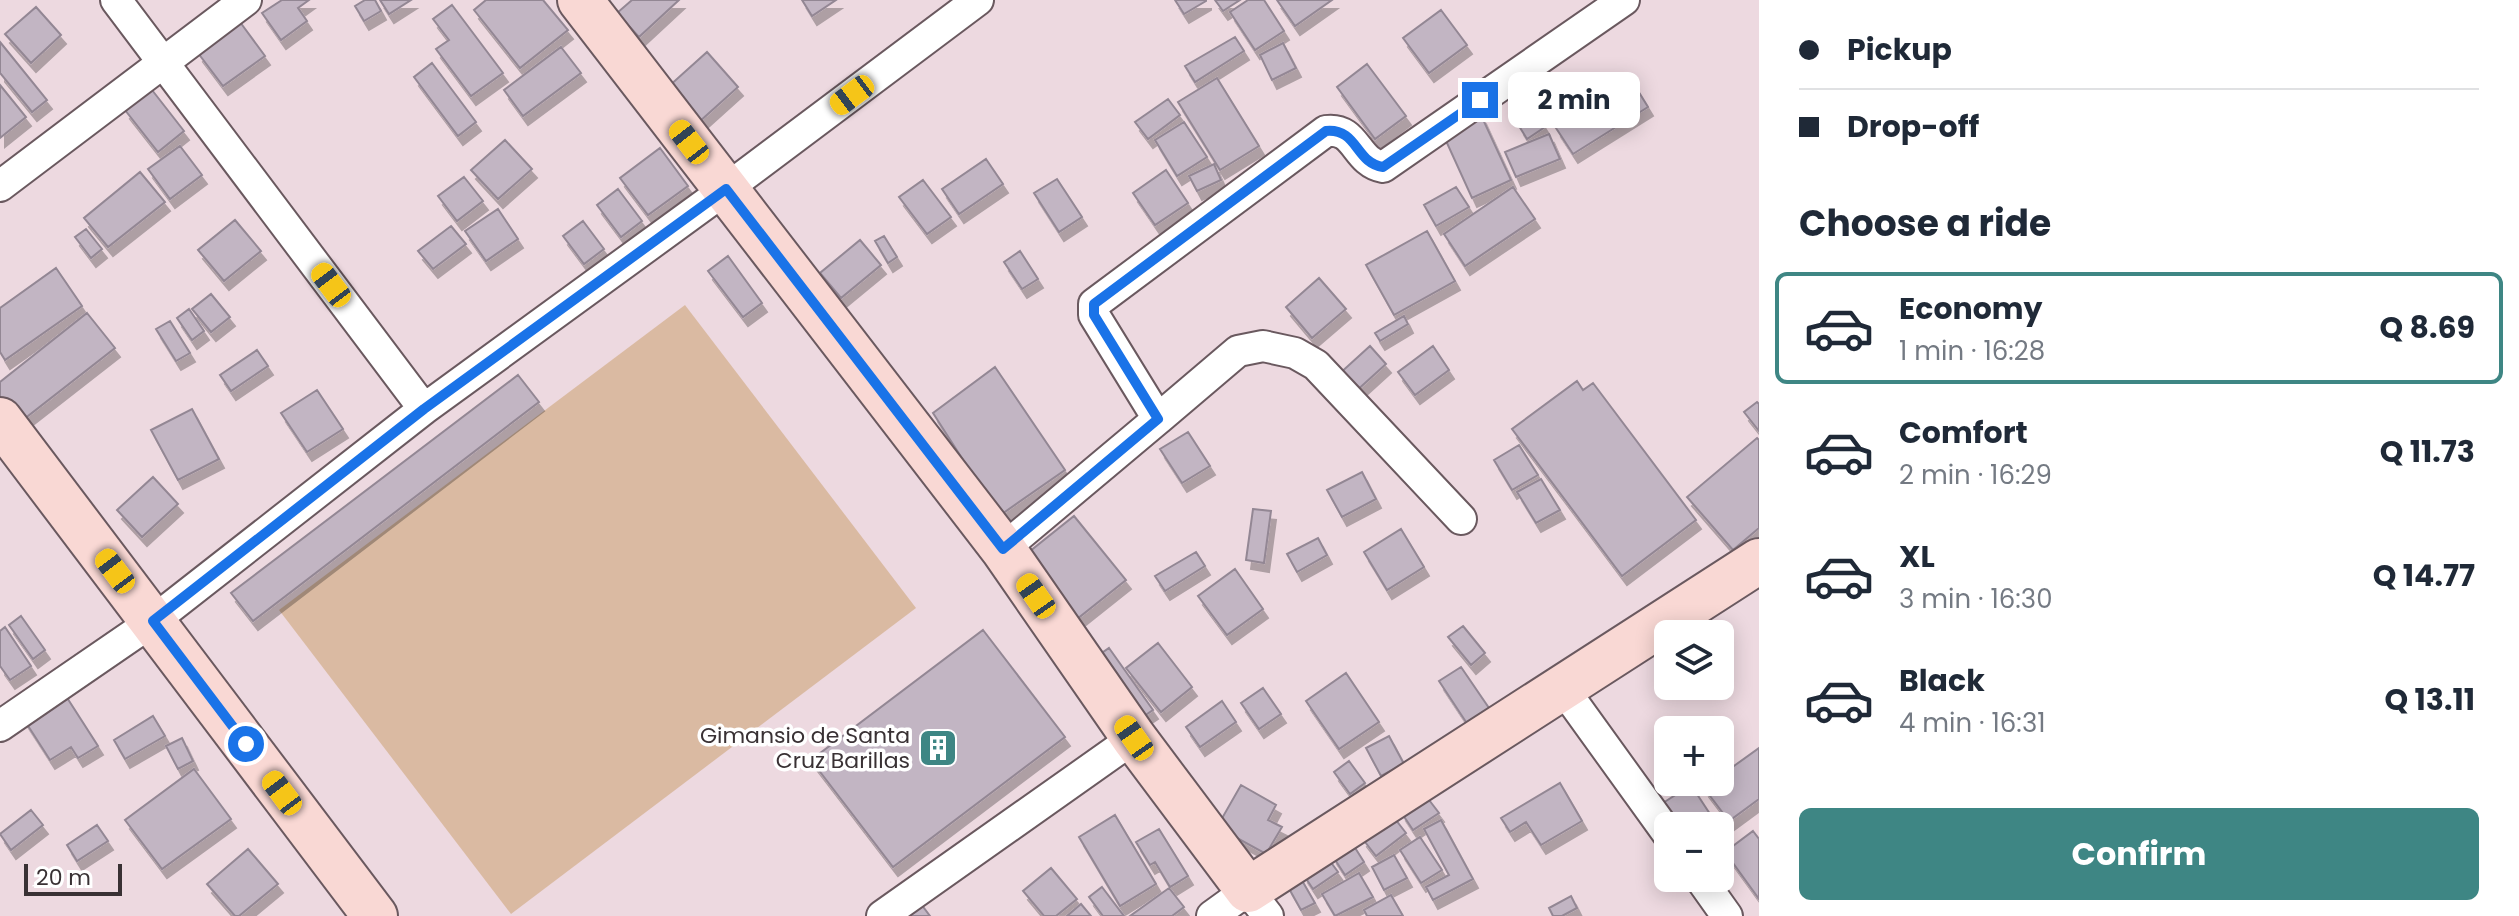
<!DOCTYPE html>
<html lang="en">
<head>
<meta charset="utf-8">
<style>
  :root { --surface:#fff; --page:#f2f2f3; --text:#1f2937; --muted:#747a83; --line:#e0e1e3; --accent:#3e8684 }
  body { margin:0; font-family:Poppins,sans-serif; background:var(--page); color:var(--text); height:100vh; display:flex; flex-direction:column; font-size:30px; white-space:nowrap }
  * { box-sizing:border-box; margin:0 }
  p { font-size:26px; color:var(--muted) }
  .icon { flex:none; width:44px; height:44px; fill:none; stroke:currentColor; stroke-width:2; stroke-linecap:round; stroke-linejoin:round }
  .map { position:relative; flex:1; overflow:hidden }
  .details { display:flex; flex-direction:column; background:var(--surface); width:760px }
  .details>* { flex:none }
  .banner { display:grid; align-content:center; height:176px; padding:0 40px; background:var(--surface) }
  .controls { position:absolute; left:1654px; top:620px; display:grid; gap:16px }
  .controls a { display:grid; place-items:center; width:80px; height:80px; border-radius:12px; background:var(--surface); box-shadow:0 4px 20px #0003; font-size:40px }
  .scale { position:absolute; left:24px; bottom:20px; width:98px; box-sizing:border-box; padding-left:8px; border:4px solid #393134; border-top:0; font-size:22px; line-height:28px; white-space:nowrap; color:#393134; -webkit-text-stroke:6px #fff; paint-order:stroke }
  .end { position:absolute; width:36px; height:36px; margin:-18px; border:10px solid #1a73e8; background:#fff; box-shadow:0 0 0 4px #fff }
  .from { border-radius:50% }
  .bubble { position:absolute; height:56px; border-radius:12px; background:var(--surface); box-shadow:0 4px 20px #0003; font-size:26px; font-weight:700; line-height:56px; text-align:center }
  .car { position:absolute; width:24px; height:48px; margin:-24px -12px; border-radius:10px; box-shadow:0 0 6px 2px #0007; background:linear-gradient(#f5c518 24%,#345 0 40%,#f5c518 0 76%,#345 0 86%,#f5c518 0) }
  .banner b { display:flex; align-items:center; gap:28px; height:76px; font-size:30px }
  .banner b+b { border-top:2px solid var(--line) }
  .banner i { width:20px; height:20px; background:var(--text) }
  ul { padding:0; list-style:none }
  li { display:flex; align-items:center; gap:24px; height:112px; margin:0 16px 12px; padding:0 24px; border:4px solid transparent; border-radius:12px }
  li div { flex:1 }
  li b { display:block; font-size:30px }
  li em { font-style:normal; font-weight:700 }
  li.current { border-color:var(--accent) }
  li>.icon { width:72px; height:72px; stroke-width:1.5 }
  h2 { padding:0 40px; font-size:36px; line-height:96px }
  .primary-button { display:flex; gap:16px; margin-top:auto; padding:16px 40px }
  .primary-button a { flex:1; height:92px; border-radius:12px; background:var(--accent); color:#fff; font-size:32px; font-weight:700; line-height:92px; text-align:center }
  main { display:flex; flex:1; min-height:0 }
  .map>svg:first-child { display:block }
  .green { fill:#dabaa2 }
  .building { fill:#c2b5c3; stroke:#938794; stroke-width:2; filter:url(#shadow) }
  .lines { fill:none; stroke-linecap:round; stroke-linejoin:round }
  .street-casing { stroke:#6a595f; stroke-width:34 }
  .secondary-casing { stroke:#6a595f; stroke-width:48 }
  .street { stroke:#fff; stroke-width:30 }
  .secondary { stroke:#f9d8d4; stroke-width:44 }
  .route { stroke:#1a73e8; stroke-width:10 }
  .labels { text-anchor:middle; stroke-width:7; stroke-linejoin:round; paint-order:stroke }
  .poi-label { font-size:22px; fill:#393134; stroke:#fff; text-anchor:end }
</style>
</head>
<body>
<main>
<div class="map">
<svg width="1759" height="916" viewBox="0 0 1759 916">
  <defs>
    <filter id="shadow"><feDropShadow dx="5" dy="9" stdDeviation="0" flood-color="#0004"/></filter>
  </defs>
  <rect width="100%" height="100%" fill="#edd9e0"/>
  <path class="green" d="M685,305L916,608L511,914L279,610Z"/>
  <path class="building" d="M282,0H309L298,8L307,21L281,40L262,13Z
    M365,0H375L381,11L364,21L355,6Z
    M380,0H411L389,14Z
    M486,0H543L568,30L520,68L474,10Z
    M632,0H679L639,37L617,13Z
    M802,0H836L812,16Z
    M1175,0H1206V1L1184,14Z
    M1215,0H1240L1223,11Z
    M1248,0H1264L1284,31L1255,50L1230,12Z
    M1277,0H1332L1295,26Z
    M452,5L503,73L471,96L436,49L449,40L433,19Z
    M36,7L61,35L31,63L5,34Z
    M1441,10L1467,45L1429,73L1403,38Z
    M240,22L265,56L223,86L198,53Z
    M1235,37L1244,51L1195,82L1185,66Z
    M0,42L47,100L32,112L0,73Z
    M1283,43L1296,68L1272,80L1260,55Z
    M561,47L581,73L523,116L504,90Z
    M707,52L738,87L699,122L668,87Z
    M432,63L476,122L458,136L414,77Z
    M1367,64L1406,116L1375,139L1337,87Z
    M1217,78L1259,146L1220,170L1178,102Z
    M1632,81L1648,107L1573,154L1556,128Z
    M0,85L26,117L0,138Z
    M152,90L184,131L158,152L125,110Z
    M1168,99L1180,115L1148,139L1135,122Z
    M1537,114L1545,127L1527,139L1519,126Z
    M1481,115L1511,180L1472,198L1442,132Z
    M1184,122L1207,157L1177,176L1155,140Z
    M1549,134L1560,159L1516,177L1505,152Z
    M505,140L532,169L498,199L471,170Z
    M180,146L202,175L170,199L148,169Z
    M660,148L688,186L648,215L620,178Z
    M986,159L1003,184L959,214L942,189Z
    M1214,164L1221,180L1197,191L1189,176Z
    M1166,170L1188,203L1155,225L1133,193Z
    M140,172L165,202L108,247L84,218Z
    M464,177L483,201L457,221L438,196Z
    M1057,179L1082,217L1059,232L1034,193Z
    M923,180L951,217L927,234L899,197Z
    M1456,187L1469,207L1436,226L1424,205Z
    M1513,187L1535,219L1465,266L1444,234Z
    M618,189L642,221L621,237L597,205Z
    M498,209L518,239L486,261L465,231Z
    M235,220L261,251L224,281L198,250Z
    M583,221L604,249L584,264L563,236Z
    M451,226L466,244L433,269L418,251Z
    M86,229L102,249L91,258L75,237Z
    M1427,231L1455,281L1394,315L1366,265Z
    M884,236L897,257L888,263L875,241Z
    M860,240L881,265L841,298L820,273Z
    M1020,251L1038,279L1022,289L1004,262Z
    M728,256L762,303L743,317L708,271Z
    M56,268L82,306L5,360L0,352V308Z
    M1319,278L1346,309L1312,338L1286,307Z
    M211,294L230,317L211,332L192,309Z
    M189,309L204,331L192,340L177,318Z
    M87,313L115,348L10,430L0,417V382Z
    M1404,316L1408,324L1380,341L1375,333Z
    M170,321L190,353L176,361L156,329Z
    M1370,346L1386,364L1354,393L1338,375Z
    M1433,346L1449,370L1415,395L1398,372Z
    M257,350L268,366L231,391L220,375Z
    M995,367L1065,470L999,516L933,413Z
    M518,375L539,402L253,621L231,593Z
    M1577,381L1583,390L1593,383L1696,520L1622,576L1512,429Z
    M317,390L343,429L307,452L281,413Z
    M1757,402L1759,404V431L1744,412Z
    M192,409L219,459L178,480L151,430Z
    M1188,432L1210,466L1182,483L1160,449Z
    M1757,438L1759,440V528L1733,550L1687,497Z
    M1519,445L1538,475L1512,490L1494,460Z
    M1362,472L1376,499L1342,517L1327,490Z
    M153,477L178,504L142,537L117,510Z
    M1541,479L1560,510L1536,523L1517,492Z
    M1253,509L1271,511L1264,563L1246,560Z
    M1074,516L1126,580L1077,619L1024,556Z
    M1401,529L1424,567L1387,590L1364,552Z
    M1318,538L1327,555L1297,572L1287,554Z
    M1196,552L1205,566L1165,591L1155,576Z
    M1235,569L1263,609L1227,635L1198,596Z
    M21,616L45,650L33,659L9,625Z
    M1463,626L1485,653L1471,665L1448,637Z
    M5,627L31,666L10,680L0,666V631Z
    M983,630L1065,737L893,867L811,760Z
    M1158,643L1192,687L1161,712L1126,668Z
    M1109,648L1153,710L1129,726L1086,664Z
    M1461,667L1491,711L1468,725L1439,681Z
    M1346,673L1379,722L1339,749L1306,701Z
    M1263,688L1281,714L1259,729L1241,703Z
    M64,693L98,746L78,758L71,747L50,760L23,718Z
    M1222,701L1236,722L1200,747L1186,727Z
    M153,716L165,736L125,759L114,740Z
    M1389,736L1404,764L1381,776L1366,748Z
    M182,738L193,761L178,769L166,746Z
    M1759,748V799L1729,821L1704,788L1712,782H1720V776Z
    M1349,761L1365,783L1350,794L1334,772Z
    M194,769L231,819L162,869L125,820Z
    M1560,783L1582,821L1541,845L1526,822L1510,832L1501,818Z
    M1241,785L1276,805L1268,820L1282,827L1266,854L1217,827Z
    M1691,785L1710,814L1691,826H1678L1663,803Z
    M1426,796L1439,813L1413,830L1401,812Z
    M31,810L43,825L11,850L0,834Z
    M1115,815L1156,884L1120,906L1079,837Z
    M1392,815L1406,833L1376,856L1362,838Z
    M1441,820L1473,879L1433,900L1426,887L1449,875L1424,829Z
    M97,825L108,841L77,861L67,845Z
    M1159,829L1188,876L1170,887L1155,862L1150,865L1136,842Z
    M1753,831L1759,839V899L1725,852Z
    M1420,837L1442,870L1421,883L1400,850Z
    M1352,843L1364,862L1345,875L1332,855Z
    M248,849L278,884L239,916H235L207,884Z
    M1394,855L1407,878L1384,890L1372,867Z
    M1327,857L1338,872L1313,889L1303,874Z
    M1051,868L1077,899L1056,916H1044L1023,891Z
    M1359,873L1373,897L1335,916L1322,894Z
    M1300,877L1315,903L1301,910L1287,885Z
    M1102,887L1124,916H1103L1089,897Z
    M1169,888L1184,907L1172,916H1130Z
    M1391,895L1403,916H1367L1364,910Z
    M915,896L930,916H890Z
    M1571,896L1577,908L1562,916H1553L1549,908Z
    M1081,904L1091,916H1067Z"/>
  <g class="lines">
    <defs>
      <path id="street" d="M116,0L424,409
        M0,186L246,0
        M1158,419L1238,351L1263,346L1295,353L1316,365L1461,519
        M1003,549L1158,419L1094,315V304L1326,131C1357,127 1355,162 1383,167L1624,0
        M1562,687L1668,834
        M0,726L153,621L424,409L726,189L978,0
        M1700,878L1727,916
        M882,916L1134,738
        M1212,916L1248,890L1268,916"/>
      <path id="secondary" d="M580,0L1003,549L1134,738L1248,890L1759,561
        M0,420L375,916"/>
    </defs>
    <use href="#street" class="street-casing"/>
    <use href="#secondary" class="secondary-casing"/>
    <use href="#street" class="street"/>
    <use href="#secondary" class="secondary"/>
  </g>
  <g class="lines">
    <path class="route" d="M246,744L153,621L424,409L726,189L1003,549L1158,419L1094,315V304L1326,131C1358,128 1355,163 1383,167L1480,100"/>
  </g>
  <defs>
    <symbol id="building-square" viewBox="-11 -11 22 22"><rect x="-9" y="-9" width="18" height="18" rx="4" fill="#3e8684" stroke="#fff"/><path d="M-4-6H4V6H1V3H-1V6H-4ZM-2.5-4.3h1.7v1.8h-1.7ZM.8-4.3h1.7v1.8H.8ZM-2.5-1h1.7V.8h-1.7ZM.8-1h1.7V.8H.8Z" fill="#fff"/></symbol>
  </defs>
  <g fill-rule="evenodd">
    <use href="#building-square" x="916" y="726" width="44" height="44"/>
  </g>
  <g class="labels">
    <g class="poi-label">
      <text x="910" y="743">Gimansio de Santa<tspan x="910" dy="25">Cruz Barillas</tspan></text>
    </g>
  </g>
</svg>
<div class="controls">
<a><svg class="icon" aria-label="layers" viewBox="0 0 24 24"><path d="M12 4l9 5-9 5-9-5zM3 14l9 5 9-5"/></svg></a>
<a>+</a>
<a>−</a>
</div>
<div class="scale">20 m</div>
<i class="end from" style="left:246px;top:744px"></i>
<i class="end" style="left:1480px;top:100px"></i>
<div class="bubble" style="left:1508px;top:72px;width:132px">2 min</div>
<i class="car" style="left:852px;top:95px;rotate:233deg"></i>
<i class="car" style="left:689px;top:142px;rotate:322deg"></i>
<i class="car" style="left:331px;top:285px;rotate:323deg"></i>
<i class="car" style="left:115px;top:571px;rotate:323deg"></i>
<i class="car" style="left:1036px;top:596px;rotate:325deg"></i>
<i class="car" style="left:1134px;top:738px;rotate:325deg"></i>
<i class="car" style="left:282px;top:793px;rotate:323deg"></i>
</div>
<section class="details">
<div class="banner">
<b><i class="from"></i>Pickup</b>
<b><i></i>Drop-off</b>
</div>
<h2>Choose a ride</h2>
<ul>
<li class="current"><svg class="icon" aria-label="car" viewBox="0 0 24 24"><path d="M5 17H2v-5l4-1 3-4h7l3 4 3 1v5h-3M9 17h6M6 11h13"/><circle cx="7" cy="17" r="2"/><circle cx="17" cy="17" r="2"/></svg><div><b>Economy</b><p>1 min · 16:28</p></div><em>Q 8.69</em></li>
<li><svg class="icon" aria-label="car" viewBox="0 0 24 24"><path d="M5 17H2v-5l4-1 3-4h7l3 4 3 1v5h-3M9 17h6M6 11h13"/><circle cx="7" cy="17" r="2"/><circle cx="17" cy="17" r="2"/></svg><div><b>Comfort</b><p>2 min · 16:29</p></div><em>Q 11.73</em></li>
<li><svg class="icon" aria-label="car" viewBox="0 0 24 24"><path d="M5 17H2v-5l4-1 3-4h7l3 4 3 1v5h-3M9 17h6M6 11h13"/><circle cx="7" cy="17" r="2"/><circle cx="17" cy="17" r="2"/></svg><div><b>XL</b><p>3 min · 16:30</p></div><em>Q 14.77</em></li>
<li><svg class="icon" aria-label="car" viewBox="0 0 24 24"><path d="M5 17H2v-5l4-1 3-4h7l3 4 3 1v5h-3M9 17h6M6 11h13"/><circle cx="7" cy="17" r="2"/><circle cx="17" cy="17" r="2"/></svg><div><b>Black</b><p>4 min · 16:31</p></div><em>Q 13.11</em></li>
</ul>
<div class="primary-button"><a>Confirm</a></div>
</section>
</main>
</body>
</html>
